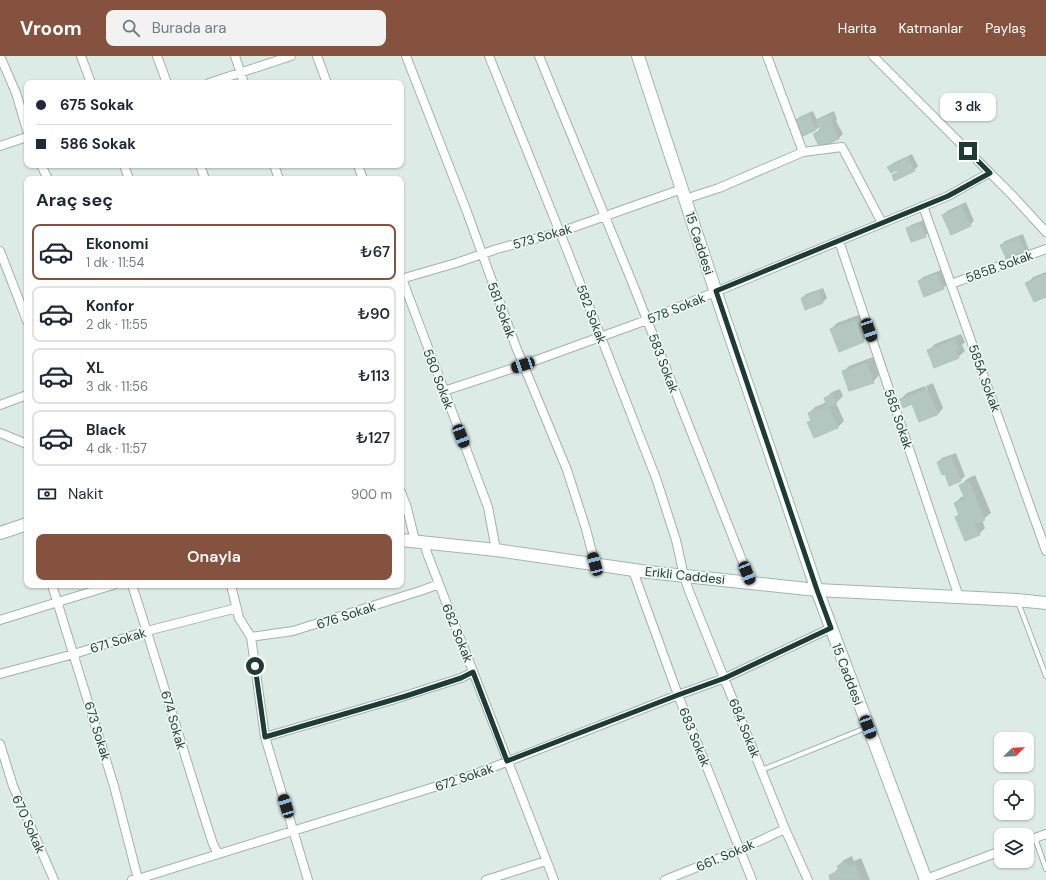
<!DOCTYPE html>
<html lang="tr">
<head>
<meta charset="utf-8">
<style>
  :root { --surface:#fff; --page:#f2f2f3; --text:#1f2937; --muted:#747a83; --line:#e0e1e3; --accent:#84523e }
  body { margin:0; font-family:"DM Sans",sans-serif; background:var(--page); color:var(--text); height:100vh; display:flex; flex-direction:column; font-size:15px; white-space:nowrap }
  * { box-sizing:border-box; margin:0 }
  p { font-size:13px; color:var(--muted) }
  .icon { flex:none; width:22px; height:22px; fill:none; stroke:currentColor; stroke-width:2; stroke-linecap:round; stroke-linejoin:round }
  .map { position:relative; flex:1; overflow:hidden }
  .side { position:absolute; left:24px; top:120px; width:380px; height:412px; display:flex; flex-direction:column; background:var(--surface); border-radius:8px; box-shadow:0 1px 3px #0004 }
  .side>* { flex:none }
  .hud { position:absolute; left:24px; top:24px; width:380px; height:88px; border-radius:8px; box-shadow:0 1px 3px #0004; display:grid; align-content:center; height:88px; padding:0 12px; background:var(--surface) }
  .needle { width:26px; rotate:67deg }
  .buttons { position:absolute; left:994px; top:676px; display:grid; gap:8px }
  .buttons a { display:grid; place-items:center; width:40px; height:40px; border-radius:8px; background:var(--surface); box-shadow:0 1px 3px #0004; font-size:20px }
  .end { position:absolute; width:18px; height:18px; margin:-9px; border:5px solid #1e3c36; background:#fff; box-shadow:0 0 0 2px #fff }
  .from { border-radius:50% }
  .bubble { position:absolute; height:28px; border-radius:8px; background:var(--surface); box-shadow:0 1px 3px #0004; font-size:13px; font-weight:600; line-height:28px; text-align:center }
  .car { position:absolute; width:12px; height:24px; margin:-12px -6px; border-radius:5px; box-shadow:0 0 3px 1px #0007; background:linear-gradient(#222 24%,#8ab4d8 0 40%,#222 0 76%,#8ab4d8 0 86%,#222 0) }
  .hud b { display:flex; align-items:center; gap:14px; height:38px; font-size:15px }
  .hud b+b { border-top:1px solid var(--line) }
  .hud i { width:10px; height:10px; background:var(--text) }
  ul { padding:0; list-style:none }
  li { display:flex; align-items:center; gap:12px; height:56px; margin:0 8px 6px; padding:0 4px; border:2px solid var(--line); border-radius:8px }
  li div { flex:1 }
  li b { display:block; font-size:15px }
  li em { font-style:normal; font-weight:600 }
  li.current { border-color:var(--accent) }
  li>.icon { width:36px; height:36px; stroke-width:1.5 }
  h2 { padding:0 12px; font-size:18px; line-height:48px }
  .pay { display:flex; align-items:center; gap:10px; height:44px; padding:0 12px; font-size:15px }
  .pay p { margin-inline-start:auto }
  .cta { display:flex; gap:8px; margin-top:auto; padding:8px 12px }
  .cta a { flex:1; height:46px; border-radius:8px; background:var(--accent); color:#fff; font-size:16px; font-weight:600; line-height:46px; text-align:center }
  header { display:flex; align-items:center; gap:24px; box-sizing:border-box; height:56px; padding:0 20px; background:var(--accent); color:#fff }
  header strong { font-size:19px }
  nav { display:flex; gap:22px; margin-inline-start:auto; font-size:14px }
  .search { width:280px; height:36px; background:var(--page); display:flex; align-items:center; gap:10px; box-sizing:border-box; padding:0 14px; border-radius:8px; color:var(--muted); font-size:15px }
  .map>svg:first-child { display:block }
  .shadow { fill:#0003 }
  .building { fill:#b3c6bf; stroke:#afc5be }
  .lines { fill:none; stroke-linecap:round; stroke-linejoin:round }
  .lane-casing { stroke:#a0b3ae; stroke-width:6 }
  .street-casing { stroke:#a0b3ae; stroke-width:10 }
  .secondary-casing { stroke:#9cb8b0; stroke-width:14 }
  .lane { stroke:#fff; stroke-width:4 }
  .street { stroke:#fff; stroke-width:8 }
  .secondary { stroke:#fff; stroke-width:12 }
  .route { stroke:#1e3c36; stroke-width:5 }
  .labels { text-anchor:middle; stroke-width:3.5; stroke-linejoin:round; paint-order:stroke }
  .street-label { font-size:13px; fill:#1e3c36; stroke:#eef7f3 }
</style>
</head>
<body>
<header>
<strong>Vroom</strong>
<div class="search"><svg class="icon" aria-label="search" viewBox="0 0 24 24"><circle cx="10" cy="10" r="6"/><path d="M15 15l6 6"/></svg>Burada ara</div>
<nav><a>Harita</a><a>Katmanlar</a><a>Paylaş</a></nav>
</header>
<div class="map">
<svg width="1046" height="824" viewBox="0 0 1046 824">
  <rect width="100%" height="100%" fill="#ddebe6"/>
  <path class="shadow" d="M813,55L817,64L821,61L834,55L837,63L836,65L843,78L839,82L814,78L820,73L819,70L816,74L801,80L795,65L799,61Z
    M912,98L918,110L914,114L893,120L899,115L898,113L889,111L893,107Z
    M966,146L974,165L970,169L943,159L947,155Z
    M924,164L929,176L925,180L907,173L911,169Z
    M1023,178L1029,194L1025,198L1001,189L1005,185Z
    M941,214L947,229L943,232L919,225L923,221Z
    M1046,216V240L1027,228L1033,221Z
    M823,232L827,242L823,246L802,242L806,238Z
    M861,258L870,279L863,285L831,273L837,267Z
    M961,278L965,286L962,289L965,295L958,301L929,294L935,288Z
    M873,301L879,319L873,326L843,316L849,310Z
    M933,327L943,352L937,359L913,347L901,343L907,337L925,330L935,357H937L926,330Z
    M840,333L843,340L836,347L844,365L838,371L814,381L809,367L812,363L809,357L815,351L827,346L825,343L832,336Z
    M956,397L965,420L961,424L950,428L945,417L938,406L942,402Z
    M975,419L991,457L982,464L985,472L979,478L956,461L959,458L955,447L961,441L965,440L961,429L967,423Z
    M852,800L854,805L861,802L870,824H831L830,820L839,812L838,810L844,804Z"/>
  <path class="building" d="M809,58L816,74L801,81L793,65Z
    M830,59L834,68L820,74L816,64Z
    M832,69L839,83L820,92L813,78Z
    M908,101L915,115L894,125L892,119L898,116L897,114L891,117L887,111Z
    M962,150L971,170L951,179L942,159Z
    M920,167L926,181L911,186L906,172Z
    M1019,181L1026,199L1008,206L1000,189Z
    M937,217L944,233L924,241L918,225Z
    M1046,218V241L1034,246L1025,227Z
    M819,235L823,247L805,254L801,242Z
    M855,263L864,286L839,296L830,273Z
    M955,283L959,293L956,294L959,302L934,312L927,294Z
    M867,307L874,327L849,335L842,315Z
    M927,333L937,359L919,366L912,348L903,352L900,343Z
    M833,338L837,347L829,351L838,372L814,382L807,366L811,365L808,357L827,349L824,342Z
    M951,400L961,425L949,430L945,418L942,419L937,406Z
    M969,425L985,464L975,468L980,479L965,485L955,461L959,459L954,447L965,443L959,429Z
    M846,806L848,810L855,808L861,824H830L829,819L839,815L837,810Z"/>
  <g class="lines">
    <defs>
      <path id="lane" d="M1018,546L1046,620
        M762,714L868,671
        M1035,782L1046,813"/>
      <path id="street" d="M0,0L16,37L27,74
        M81,0L91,27
        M157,0L167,27
        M235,0L244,27
        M317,0L327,27
        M406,0L467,156L516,291L567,414L586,473L595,508
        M489,0L567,194L656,422L676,484L684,520L689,535L785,773L808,824
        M539,0L632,226L751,527
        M767,0L803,96
        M873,0L1012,139L1046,176
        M209,27L291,0
        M0,90L27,81
        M41,109L48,123
        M124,109L129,123
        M200,109L205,123
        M274,109L279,123
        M358,109L363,123
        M685,143L719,132L803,96L842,91L882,167
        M923,150L1046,495
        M839,185L959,541
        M0,195L27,265
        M401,220L488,451L496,494
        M401,223L456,207L497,193L560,176L682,133
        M951,228L1046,193
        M444,335L523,309L647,264L948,140L989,117
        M0,349L27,339
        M0,377L27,388
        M401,436L407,452L415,485
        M424,486L427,497L554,824
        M633,514L637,526L678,639L752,824
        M52,529L114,730L138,823
        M132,529C160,615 185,702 213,788L218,798
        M231,529L239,562L251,581L265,681L308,824
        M0,564L113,529
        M251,581L293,575L423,534L439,528
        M0,618L74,598L147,575L237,552
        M265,681L392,644L461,622L473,616
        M0,688L13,730L54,824
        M1027,785L1046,778
        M926,823L1001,795
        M132,824L138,823L473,719L678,639L725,622L831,572
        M486,824L546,805
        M665,824L740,794L785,773"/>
      <path id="secondary" d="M638,0L722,255L817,534L926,824
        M0,477L27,468
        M401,484L496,494L648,516L817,534L1017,544L1046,547"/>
    </defs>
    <use href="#lane" class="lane-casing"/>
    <use href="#street" class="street-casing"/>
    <use href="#secondary" class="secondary-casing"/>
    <use href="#lane" class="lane"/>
    <use href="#street" class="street"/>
    <use href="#secondary" class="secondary"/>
  </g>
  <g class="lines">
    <path class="route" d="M255,610L265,681L406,640L461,622L473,616L507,705L678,639L725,622L831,572L817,534L716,235L948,140L990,117L968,95"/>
  </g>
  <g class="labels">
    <g class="street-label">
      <text transform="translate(542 180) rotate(-16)" y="5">573 Sokak</text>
      <text transform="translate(700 187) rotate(72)" y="5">15 Caddesi</text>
      <text transform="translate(999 210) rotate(-20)" y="5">585B Sokak</text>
      <text transform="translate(676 252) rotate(-22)" y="5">578 Sokak</text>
      <text transform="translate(502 254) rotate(70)" y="5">581 Sokak</text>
      <text transform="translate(592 258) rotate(69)" y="5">582 Sokak</text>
      <text transform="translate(664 307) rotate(69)" y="5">583 Sokak</text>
      <text transform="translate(985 322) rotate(70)" y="5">585A Sokak</text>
      <text transform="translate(439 323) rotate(69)" y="5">580 Sokak</text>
      <text transform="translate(899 363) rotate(71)" y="5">585 Sokak</text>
      <text transform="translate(685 519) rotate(6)" y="5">Erikli Caddesi</text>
      <text transform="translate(346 559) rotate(-18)" y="5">676 Sokak</text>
      <text transform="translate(458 577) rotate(68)" y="5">682 Sokak</text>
      <text transform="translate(118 584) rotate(-17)" y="5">671 Sokak</text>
      <text transform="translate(848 618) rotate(69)" y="5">15 Caddesi</text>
      <text transform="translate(174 664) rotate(74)" y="5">674 Sokak</text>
      <text transform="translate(745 672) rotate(68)" y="5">684 Sokak</text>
      <text transform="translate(98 675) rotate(73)" y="5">673 Sokak</text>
      <text transform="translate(695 681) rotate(68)" y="5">683 Sokak</text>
      <text transform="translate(464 721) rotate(-19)" y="5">672 Sokak</text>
      <text transform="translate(29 768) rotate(66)" y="5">670 Sokak</text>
      <text transform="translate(725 799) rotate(-23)" y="5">661. Sokak</text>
    </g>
  </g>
</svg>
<div class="buttons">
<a><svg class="needle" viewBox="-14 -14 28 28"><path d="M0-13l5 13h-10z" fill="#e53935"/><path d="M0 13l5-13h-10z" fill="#747a83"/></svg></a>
<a><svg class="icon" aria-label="locate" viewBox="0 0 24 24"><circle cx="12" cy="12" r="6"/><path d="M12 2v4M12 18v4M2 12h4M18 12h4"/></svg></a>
<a><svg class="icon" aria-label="layers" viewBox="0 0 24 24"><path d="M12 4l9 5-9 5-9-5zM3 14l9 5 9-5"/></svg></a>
</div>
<i class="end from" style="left:255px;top:610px"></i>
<i class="end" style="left:968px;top:95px"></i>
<div class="bubble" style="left:940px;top:37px;width:56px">3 dk</div>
<i class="car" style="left:869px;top:274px;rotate:161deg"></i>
<i class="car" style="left:523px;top:309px;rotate:252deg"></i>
<i class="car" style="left:461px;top:380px;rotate:159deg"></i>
<i class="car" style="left:595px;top:508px;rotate:345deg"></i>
<i class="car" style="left:747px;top:517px;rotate:158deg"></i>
<i class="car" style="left:868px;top:671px;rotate:159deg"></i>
<i class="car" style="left:286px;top:750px;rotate:343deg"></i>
<div class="hud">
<b><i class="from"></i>675 Sokak</b>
<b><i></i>586 Sokak</b>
</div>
<section class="side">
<h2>Araç seç</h2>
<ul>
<li class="current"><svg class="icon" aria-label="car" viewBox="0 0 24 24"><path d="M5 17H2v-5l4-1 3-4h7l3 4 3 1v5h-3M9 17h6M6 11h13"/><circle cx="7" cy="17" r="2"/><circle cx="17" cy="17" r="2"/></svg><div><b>Ekonomi</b><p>1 dk · 11:54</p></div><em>₺67</em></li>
<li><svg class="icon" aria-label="car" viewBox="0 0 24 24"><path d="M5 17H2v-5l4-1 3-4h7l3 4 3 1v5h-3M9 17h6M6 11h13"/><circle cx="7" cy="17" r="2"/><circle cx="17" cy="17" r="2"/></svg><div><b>Konfor</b><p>2 dk · 11:55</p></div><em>₺90</em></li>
<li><svg class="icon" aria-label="car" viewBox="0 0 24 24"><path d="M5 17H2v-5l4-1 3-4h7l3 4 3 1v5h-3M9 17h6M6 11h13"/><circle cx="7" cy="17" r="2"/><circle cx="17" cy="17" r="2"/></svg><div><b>XL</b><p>3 dk · 11:56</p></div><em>₺113</em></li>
<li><svg class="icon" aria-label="car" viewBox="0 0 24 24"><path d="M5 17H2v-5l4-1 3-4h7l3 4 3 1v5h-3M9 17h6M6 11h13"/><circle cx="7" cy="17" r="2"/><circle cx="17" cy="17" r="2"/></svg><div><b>Black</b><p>4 dk · 11:57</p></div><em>₺127</em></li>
</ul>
<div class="pay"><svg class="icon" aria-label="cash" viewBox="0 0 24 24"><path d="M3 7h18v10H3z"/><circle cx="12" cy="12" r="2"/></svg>Nakit<p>900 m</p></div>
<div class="cta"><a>Onayla</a></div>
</section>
</div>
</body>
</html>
